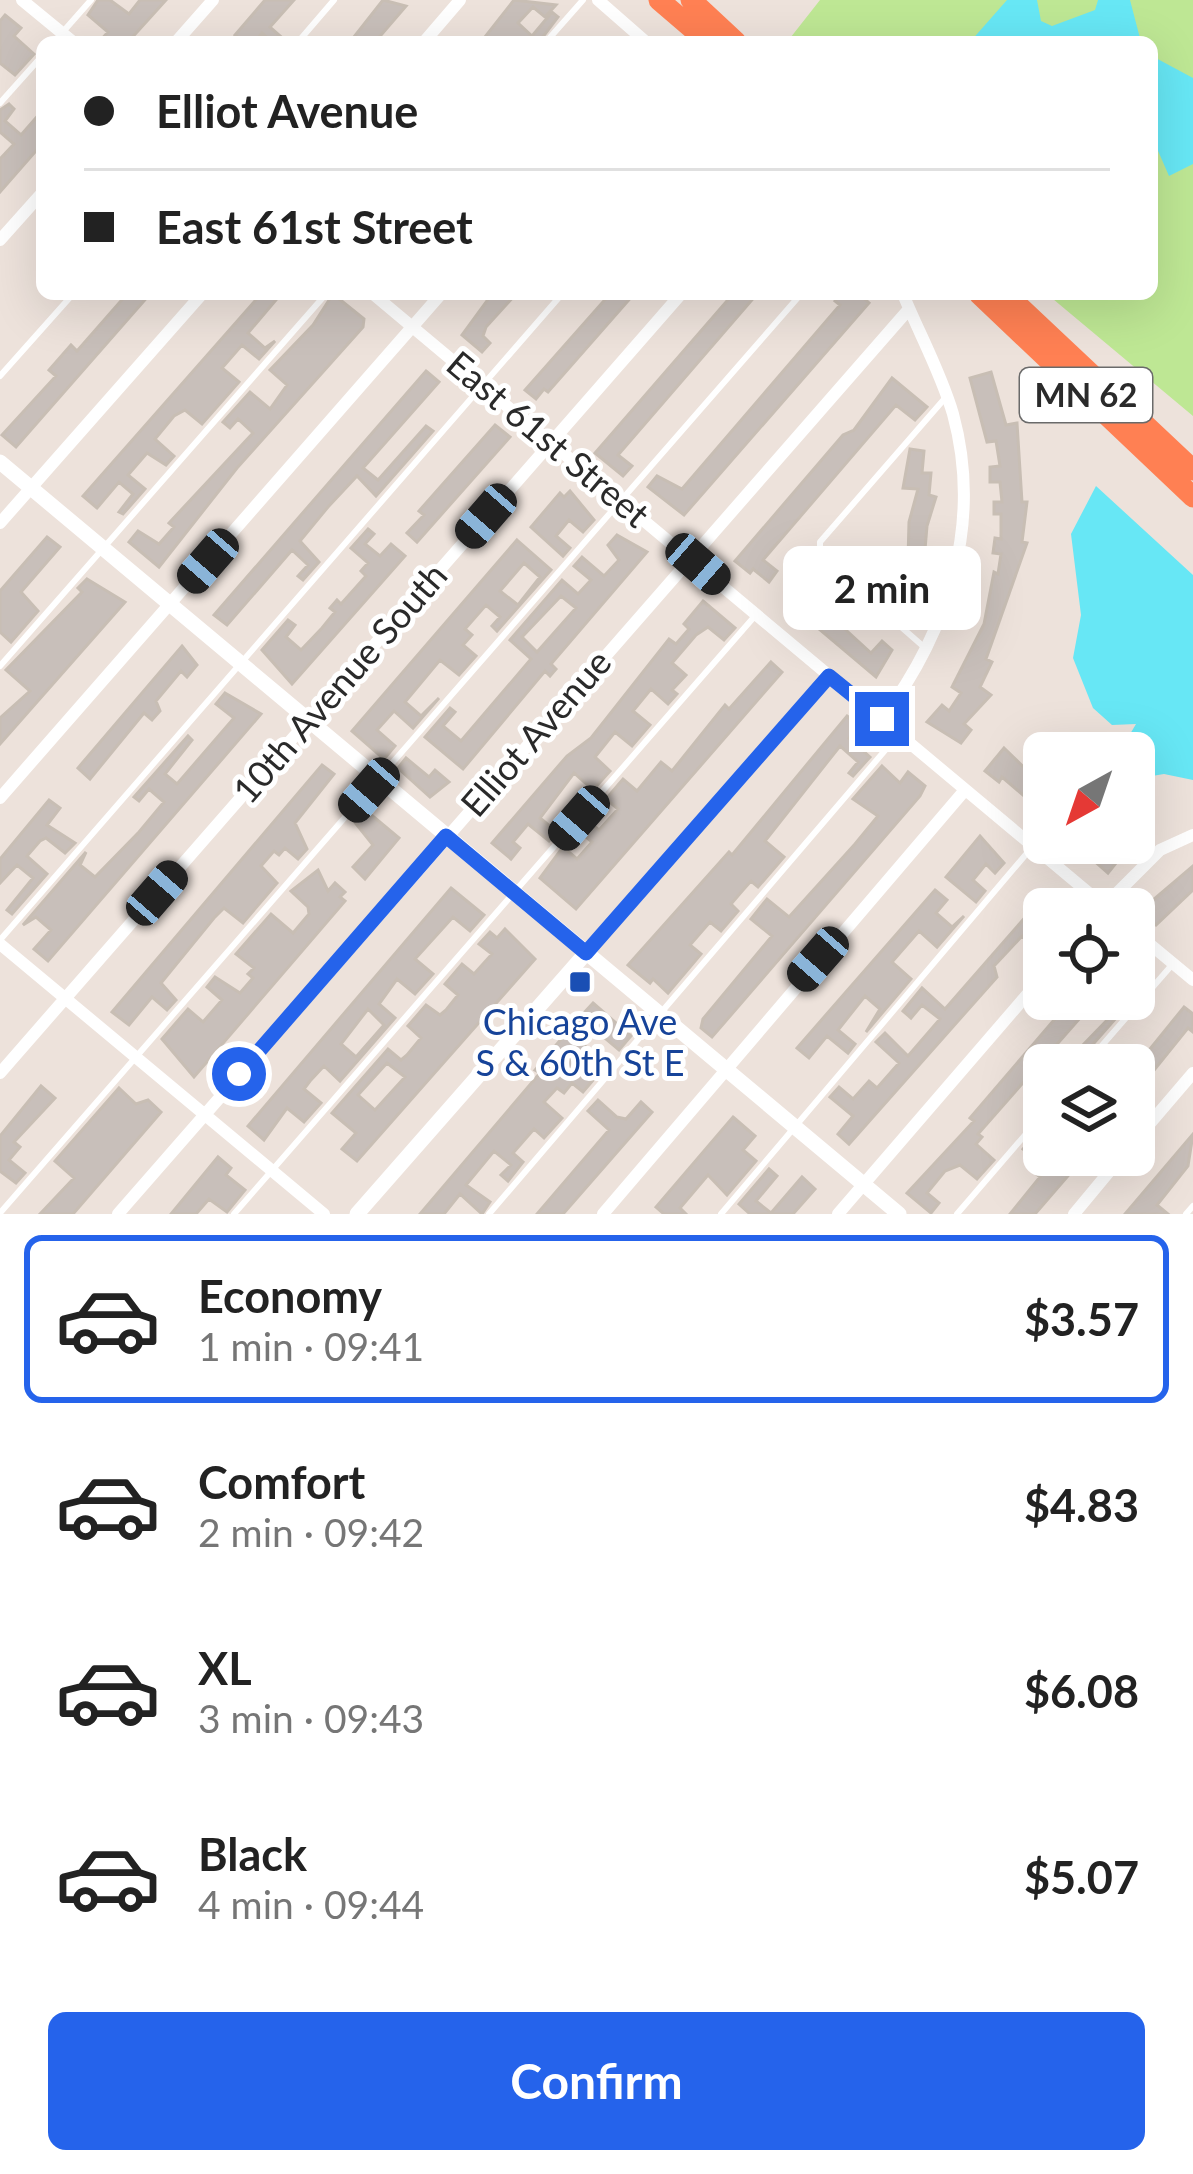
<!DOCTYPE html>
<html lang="en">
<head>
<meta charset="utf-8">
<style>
  :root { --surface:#fff; --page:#f2f2f2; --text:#222; --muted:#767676; --line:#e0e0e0; --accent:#2563eb }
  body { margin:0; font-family:Lato,sans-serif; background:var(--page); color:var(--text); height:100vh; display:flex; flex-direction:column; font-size:45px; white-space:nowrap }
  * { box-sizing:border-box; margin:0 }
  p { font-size:39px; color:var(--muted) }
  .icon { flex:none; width:66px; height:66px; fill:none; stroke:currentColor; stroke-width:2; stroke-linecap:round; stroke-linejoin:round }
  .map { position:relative; height:1214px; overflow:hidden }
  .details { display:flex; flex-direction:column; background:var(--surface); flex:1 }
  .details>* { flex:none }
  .guide { position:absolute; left:36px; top:36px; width:1122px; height:264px; border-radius:18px; box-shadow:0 12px 48px #0002; display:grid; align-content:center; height:264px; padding:0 48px; background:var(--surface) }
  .needle { width:78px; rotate:220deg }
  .controls { position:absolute; left:1023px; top:732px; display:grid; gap:24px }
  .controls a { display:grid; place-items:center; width:132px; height:132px; border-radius:18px; background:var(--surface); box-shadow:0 12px 48px #0002; font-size:60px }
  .end { position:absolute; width:54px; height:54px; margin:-27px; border:15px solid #2563eb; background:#fff; box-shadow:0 0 0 6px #fff }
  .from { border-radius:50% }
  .bubble { position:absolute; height:84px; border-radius:18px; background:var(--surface); box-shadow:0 12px 48px #0002; font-size:39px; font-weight:700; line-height:84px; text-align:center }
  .car { position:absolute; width:36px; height:72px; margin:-36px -18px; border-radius:15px; box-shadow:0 0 9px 3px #0007; background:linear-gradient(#222 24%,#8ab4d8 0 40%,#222 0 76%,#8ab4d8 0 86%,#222 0) }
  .guide b { display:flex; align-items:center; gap:42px; height:114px; font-size:45px }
  .guide b+b { border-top:3px solid var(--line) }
  .guide i { width:30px; height:30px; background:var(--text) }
  ul { padding:21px 0 0; list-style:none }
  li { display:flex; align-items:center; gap:36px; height:168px; margin:0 24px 18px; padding:0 24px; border:6px solid transparent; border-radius:18px }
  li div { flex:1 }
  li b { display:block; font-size:45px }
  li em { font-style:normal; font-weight:700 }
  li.selected { border-color:var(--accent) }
  li>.icon { width:108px; height:108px; stroke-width:1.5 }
  .button { display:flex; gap:24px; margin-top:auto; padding:24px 48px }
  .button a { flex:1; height:138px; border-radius:18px; background:var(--accent); color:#fff; font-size:48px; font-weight:700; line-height:138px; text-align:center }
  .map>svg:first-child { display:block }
  .green { fill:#bee794 }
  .water { fill:#67e7f5 }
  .building { fill:#c8bfba; stroke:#c8beb4; stroke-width:3; fill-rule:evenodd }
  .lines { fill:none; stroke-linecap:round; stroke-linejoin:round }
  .service { stroke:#fff; stroke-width:6 }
  .minor { stroke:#fff; stroke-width:12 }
  .tertiary { stroke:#fff; stroke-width:15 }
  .motorway { stroke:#ff8053; stroke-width:21 }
  .route { stroke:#2563eb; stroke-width:15 }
  .transit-dot { fill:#1a4fb4; stroke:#fff; stroke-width:4.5 }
  .labels { text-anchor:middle; stroke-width:10; stroke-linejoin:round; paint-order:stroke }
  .shield { fill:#fff; stroke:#6a6a6a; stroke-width:3 }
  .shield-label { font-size:33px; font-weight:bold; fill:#2a2a2a }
  .street-label { font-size:36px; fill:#2a2a2a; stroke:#fff }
  .transit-label { font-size:36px; fill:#164399; stroke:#fff }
</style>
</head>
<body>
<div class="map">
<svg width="1193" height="1214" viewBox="0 0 1193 1214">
  <rect width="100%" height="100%" fill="#ede2db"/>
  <path class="green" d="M820,0H1193V416L1047,294H1152V42H787Z"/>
  <path class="water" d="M1007,0H1037L1041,21L1052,26L1095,10L1098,0H1130L1141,42H970Z
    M1152,56L1193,78V164L1169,176L1152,137Z
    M1096,486L1193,575V780L1164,774L1140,778L1134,753L1123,746L1136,724L1112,725L1093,708L1073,658L1081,615L1071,534Z"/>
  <path class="building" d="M98,0H110L129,14L140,0H166L128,42H99L108,32L88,15Z
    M265,0H294L270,27L287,42H272L262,33L255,42H244L235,35Z
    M383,0L406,6L375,42H350Z
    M514,0L556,5L545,17L533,7L518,23L532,36L552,12L558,17L539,42H481Z
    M5,15L21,28L14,36L34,54L15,75L0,63V21Z
    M9,104L14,109L5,121L21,135L42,111V144L0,192V159L14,144L0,132V110Z
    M127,294H150L16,447L2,435L56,376L49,370L71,345L77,351Z
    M261,294H281L248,333L265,348L275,341L259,359L242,345L222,368L239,382L202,424L185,410L174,416L155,439L174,456L166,465L147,453L128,475L145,489L123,514L119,512L133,494L119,482L97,508L83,496Z
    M333,294L364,319L363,327L237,468L159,567L129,542L138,531L159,544L174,527L169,523L253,433L238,419L230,428L223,422L250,392L270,409L287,385L270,370L313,325Z
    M492,294H516L486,327L483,336L490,343L482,352L462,335Z
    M610,294H634L548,392L544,389L536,399L525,390Z
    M733,294H757L618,455L632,466L623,476L595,453Z
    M840,294H859L869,303L684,515L648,487L657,476L682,489L840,305L835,301Z
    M426,371L439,382L363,468L378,480L426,426L433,431L376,496L357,476L328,507L300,541L319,562L303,580L298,576L308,565L292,550L227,625L214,615Z
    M991,372L1006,425L1017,423L1022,502H1027L1022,542L1027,543L986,659L992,662L980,687L991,695L964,724L971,730L961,743L927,722L942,705L949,711L961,693L952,687L984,624L994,572L998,574L1001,554L993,553L995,538L1001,539V514H994V502H1002L1000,482H990V467L1000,466L996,441L987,442L970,378Z
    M892,378L927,407L915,420L896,405L763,560L777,571L769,582L753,569L750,573L735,561L843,435L854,430Z
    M495,425L510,437L417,542L407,533L424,515L419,511Z
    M910,449L924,451L922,473H931L929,495L936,497L927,526L921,596L909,616L894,610L897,599L892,598L908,560L909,522L918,489L903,488Z
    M570,491L594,520L583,532L569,520L556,536L570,548L563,556L531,527L560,493L564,497Z
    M368,529L374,534L365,544L380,556L391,544L405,556L292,684L262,650L288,620L295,625L286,637L301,650L322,628L335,612L330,608L337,600L341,604L366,576L361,571L368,563L351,548Z
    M617,535L647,552L551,664L556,669L550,676L545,671L463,769L425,737L450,708L455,712L443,726L461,741L531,659L510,640L562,580L578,594L591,580L574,566L582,557L604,576L619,560L608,545ZM561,596L576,608L537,652L522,637Z
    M47,537L60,547L21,592L38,611L11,642L0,632V591Z
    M517,540L551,570L497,631L492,626L500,617L486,605L465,629L472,635L463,645L476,656L459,675L440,660L405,702L421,716L439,698L413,728L394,711L377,730L395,746L384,759L352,731ZM524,563L540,577L518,605L500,591Z
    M87,579L125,602L0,744V718L30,691L6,670L82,592L78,588Z
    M703,601L735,628L724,640L708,627L696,635L672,663L686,675L672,690L677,694L668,704L651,689L633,711L650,725L632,746L615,732L595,757L610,771L593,790L574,773L540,818L557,832L549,841L528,824L513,842L520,848L511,859L492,843L567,756L591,738L669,639L676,644L689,629L684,624Z
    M823,609L871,653L882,641L892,650L876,677L812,623Z
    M182,646L197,665L187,677L181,671L156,701L160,711L152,720L144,713L90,779L78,768Z
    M771,662L782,672L576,909L540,878L563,847L577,859L592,842L578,830L587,820L599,830L618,809L606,799L623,779L637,791L661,762L672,771L725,705L729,709Z
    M225,693L261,714L48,961L34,949L51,930L36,917L23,925L86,852L80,865L95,877L139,832L164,802L149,789L139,801L134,797L188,736L192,740L165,774L177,784L234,718L216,704Z
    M847,716L859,726L849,738L870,757L853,776L849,773L858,762L840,746L765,841L784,857L758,887L751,881L743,890L731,904L738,911L721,931L710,922L703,930L690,945L701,954L668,993L653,979L650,983L628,965L729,852L732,855Z
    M1004,748L1044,787V813L1002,777L999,782L985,771Z
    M406,758L429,777L435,770L449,782L430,797L398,768Z
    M322,765L334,774L295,823L307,849L298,859L285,848L279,855L274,851L261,866L277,883L243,923L224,908L214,918L161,983L176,1000L167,1010L152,997L129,1025L112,1012Z
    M882,766L900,783L908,772L925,786L920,796L712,1037L701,1028L703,1019L772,936L751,919L767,899L789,917L855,844L878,816L853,799Z
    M49,800L60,808L47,825L75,843L65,853L46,838L40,841L27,856L47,874L12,914L7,910L33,878L17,865L0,883V859Z
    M363,808L399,838L365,879L353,867L373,845L353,820Z
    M980,836L1004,863L995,873L986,864L973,880L985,891L976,902L946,877Z
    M1088,843H1112L1124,853L1108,873L1082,850Z
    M1193,866V890L1156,925L1139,912Z
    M318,870L328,891L335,883L345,892L340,897L345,901L194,1077L162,1039L188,1009L203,1022L222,1000L207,987L215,977L240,993L253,978L248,974L254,968L236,954L271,914L293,933L309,914L308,907L291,891Z
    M451,888L484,915L470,931L453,917L415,959L433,974L415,994L397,979L379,1004L395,1018L340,1081L324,1066L310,1081L304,1089L321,1103L304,1122L287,1108L264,1140L248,1126ZM368,1009L384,1025L356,1057L341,1044Z
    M935,890L947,900L936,913L952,927L964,916L937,947L919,931L892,962L911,979L866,1032L880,1009L865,996L838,1030L855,1044L848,1053L827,1036L809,1058L797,1048Z
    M1028,914L1041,925L1028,941L1022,936L994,966L997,977L849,1144L838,1134L853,1116L830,1097L839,1087L853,1099L869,1081L877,1088L899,1063L876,1042L885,1033L908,1056L940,1019L922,1005L911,1018L903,1011L922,988L945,1009Z
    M505,929L535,959L357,1161L342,1149L356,1133L332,1113L388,1049L401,1060L407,1055L421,1038L408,1026L426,1005L440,1015L446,1010L458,995L445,984L462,964L474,974L492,954L479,944L490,932L497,938ZM387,1063L405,1077L375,1110L358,1095Z
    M1072,999H1112L1124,1009L1087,1051L1081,1047L1112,1015L1095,1001L978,1134L982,1137L976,1144L994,1160L977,1179L960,1165L945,1171L927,1193L939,1203L931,1213L907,1193L974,1121L970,1118Z
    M593,1003L631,1036L619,1050L580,1017Z
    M1184,1007L1193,1014V1032L1188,1028L1134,1095V1065L1127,1064L1140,1049L1146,1054Z
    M568,1031L595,1055L590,1061L601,1071L583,1092L572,1083L564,1093L557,1088L544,1102L562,1118L544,1138L534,1129L513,1153L523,1162L508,1181L501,1175L511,1165L494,1151L466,1185L490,1202L482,1214L460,1194L444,1214H420L540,1073L535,1070Z
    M41,1086L55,1098L14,1142L20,1147L9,1160L25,1173L16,1183L0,1171V1136Z
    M119,1088L136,1104L148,1100L161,1112L73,1214H40L74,1178L55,1161Z
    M598,1100L617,1117L626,1119L641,1102L652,1112L563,1214H537L609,1130L588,1111Z
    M733,1117L755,1136L743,1150L756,1161L727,1195L708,1175L680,1208L686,1214H664L656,1207Z
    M1044,1124V1155L1056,1161L1062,1155H1086L1035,1214H1010L1040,1177L1034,1172L1041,1164L1023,1149Z
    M1193,1134L1188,1166L1157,1205L1168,1214H1125Z
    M218,1157L231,1168L226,1175L245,1190L227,1212L209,1199L196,1214H171Z
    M769,1169L777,1176L756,1201L771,1213L802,1177L815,1189L793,1214H750L739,1204Z"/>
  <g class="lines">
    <path class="service" d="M54,42L91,0
      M298,42L334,0
      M546,42L583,0
      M0,103L42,56
      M0,376L73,294
      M924,647L820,556V542L946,397
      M0,666L326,294
      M0,940L562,294
      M1085,1065L1171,966
      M0,1213L801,294
      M234,1214L754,617
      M489,1214L899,734
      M721,1214L1033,846
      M957,1214L1044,1113
      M1186,1214L1193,1206"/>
    <path class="minor" d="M22,0L73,42
      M598,0L646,42
      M176,42L213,0
      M424,42L460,0
      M0,240L42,193
      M373,294L1108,909
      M0,523L202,294
      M882,719C948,631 983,524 953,414C941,373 919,333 903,294
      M0,798L441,294
      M1102,908L1160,850L1193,835
      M1134,931L1193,980
      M0,944L324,1214
      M586,953L829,676
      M0,1073L681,294
      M1134,1142L1193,1073
      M118,1214L909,309
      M603,1214L965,790
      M838,1214L1044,975
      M1074,1214L1123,1155"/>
    <path class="tertiary" d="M0,462L899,1214
      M357,1214L586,953"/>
    <path class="motorway" d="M659,0L708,42
      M691,0L736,42
      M979,294L1193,497
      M1006,294L1193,470"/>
  </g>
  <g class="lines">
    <path class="route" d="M239,1074L446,836L586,953L829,676L882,719"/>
  </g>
  <rect class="transit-dot" x="568" y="970" width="24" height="24" rx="6"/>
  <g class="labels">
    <rect class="shield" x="1020" y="368" width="132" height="54" rx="9"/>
    <g class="shield-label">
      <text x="1086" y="407">MN 62</text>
    </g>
    <g class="street-label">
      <text transform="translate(548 439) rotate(40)" y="13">East 61st Street</text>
      <text transform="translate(340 683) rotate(-49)" y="13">10th Avenue South</text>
      <text transform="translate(536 733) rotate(-49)" y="13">Elliot Avenue</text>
    </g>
    <g class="transit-label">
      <text x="580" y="1035">Chicago Ave<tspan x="580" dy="41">S &amp; 60th St E</tspan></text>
    </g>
  </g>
</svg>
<div class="controls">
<a><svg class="needle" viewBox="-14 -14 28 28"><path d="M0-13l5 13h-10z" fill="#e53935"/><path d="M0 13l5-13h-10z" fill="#767676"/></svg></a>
<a><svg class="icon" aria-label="locate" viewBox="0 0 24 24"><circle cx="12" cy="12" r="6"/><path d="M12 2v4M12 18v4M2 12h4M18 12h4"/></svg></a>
<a><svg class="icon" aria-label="layers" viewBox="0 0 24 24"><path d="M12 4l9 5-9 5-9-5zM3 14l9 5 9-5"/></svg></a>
</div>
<i class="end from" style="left:239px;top:1074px"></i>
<i class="end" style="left:882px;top:719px"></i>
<div class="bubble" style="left:783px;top:546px;width:198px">2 min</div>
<i class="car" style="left:486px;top:516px;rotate:221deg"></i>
<i class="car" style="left:208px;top:561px;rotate:221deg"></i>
<i class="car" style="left:698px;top:564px;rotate:131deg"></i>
<i class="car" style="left:369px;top:790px;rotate:221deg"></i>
<i class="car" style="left:579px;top:818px;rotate:221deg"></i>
<i class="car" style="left:157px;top:893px;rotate:41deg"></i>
<i class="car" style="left:818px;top:959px;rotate:221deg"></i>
<div class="guide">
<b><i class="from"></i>Elliot Avenue</b>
<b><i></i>East 61st Street</b>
</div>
</div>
<section class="details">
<ul>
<li class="selected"><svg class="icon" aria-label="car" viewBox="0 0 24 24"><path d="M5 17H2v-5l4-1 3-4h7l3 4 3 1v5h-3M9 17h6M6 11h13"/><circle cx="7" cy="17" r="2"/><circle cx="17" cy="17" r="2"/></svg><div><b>Economy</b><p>1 min · 09:41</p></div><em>$3.57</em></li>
<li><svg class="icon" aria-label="car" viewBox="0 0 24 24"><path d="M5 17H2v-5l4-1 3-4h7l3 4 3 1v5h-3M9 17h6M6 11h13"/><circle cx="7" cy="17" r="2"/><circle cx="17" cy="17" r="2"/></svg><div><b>Comfort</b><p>2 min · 09:42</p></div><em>$4.83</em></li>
<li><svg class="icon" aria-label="car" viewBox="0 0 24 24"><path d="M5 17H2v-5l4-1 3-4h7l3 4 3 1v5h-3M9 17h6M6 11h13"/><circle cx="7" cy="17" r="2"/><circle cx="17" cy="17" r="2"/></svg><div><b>XL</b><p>3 min · 09:43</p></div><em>$6.08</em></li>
<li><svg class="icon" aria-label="car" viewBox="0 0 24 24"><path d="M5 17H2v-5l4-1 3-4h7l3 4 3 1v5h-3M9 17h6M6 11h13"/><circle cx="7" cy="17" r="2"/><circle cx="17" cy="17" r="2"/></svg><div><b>Black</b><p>4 min · 09:44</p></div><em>$5.07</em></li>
</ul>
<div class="button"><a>Confirm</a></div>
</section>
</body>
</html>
